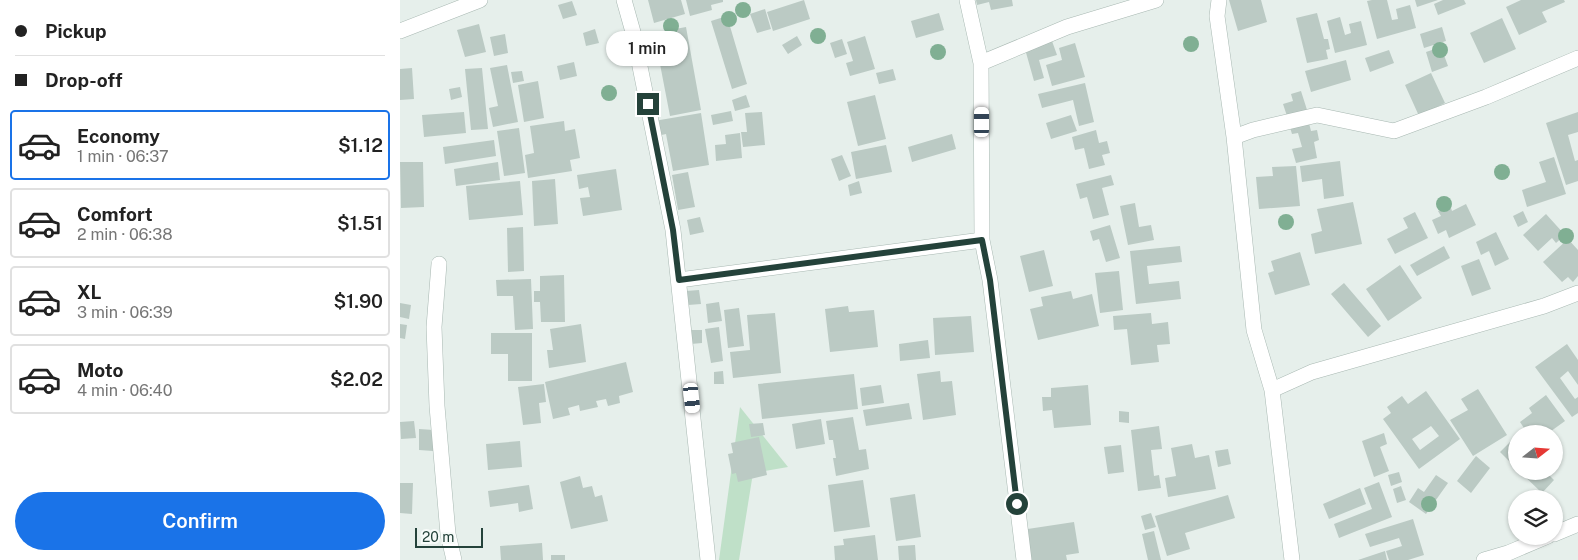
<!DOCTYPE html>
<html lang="en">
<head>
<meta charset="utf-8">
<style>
  :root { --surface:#fff; --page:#f6f6f6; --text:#222; --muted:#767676; --line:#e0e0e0; --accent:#1a73e8 }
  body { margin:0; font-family:"Public Sans",sans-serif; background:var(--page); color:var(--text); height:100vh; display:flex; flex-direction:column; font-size:19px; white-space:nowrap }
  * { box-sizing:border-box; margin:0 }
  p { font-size:16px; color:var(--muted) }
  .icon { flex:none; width:28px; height:28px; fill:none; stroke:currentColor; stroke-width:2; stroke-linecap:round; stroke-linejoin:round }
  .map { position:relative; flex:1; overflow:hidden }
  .side { display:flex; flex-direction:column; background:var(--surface); width:400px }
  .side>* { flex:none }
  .hud { display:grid; align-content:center; height:110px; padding:0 15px; background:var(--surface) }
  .needle { width:32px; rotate:73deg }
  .tools { position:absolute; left:1108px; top:425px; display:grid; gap:10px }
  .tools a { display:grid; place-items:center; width:55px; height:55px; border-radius:50%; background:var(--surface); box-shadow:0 1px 4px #0004; font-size:25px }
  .scale { position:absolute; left:15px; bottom:12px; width:68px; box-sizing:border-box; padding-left:5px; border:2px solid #24423a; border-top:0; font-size:14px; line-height:18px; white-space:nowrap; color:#24423a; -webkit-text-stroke:4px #f7fbf9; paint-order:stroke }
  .end { position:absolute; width:22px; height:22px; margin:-11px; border:6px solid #24423a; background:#fff; box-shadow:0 0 0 2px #fff }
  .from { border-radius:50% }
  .bubble { position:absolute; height:35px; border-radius:18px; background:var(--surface); box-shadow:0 1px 4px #0004; font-size:16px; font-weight:600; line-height:35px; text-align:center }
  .car { position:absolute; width:15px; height:30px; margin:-15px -8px; border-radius:6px; box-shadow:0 0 4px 1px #0007; background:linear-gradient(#fff 24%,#345 0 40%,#fff 0 76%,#345 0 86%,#fff 0) }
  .hud b { display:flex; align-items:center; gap:18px; height:48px; font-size:19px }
  .hud b+b { border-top:1px solid var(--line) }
  .hud i { width:12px; height:12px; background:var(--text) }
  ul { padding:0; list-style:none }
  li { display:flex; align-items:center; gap:15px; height:70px; margin:0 10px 8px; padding:0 5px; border:2px solid var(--line); border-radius:5px }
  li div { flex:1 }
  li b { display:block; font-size:19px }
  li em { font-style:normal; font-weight:600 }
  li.current { border-color:var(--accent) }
  li>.icon { width:45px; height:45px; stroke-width:1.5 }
  .primary-button { display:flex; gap:10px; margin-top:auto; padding:10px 15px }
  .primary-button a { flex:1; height:58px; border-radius:30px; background:var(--accent); color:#fff; font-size:20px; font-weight:600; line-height:58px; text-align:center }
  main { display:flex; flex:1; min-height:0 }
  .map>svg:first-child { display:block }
  .green { fill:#bfe0c8 }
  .building { fill:#bbcac4; fill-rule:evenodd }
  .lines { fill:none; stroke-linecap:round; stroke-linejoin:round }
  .minor-casing { stroke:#a8b8b2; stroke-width:16 }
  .minor { stroke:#fff; stroke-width:15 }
  .tree { fill:#80af93 }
  .route { stroke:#24423a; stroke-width:6 }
</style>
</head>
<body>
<main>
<section class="side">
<div class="hud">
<b><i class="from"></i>Pickup</b>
<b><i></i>Drop-off</b>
</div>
<ul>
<li class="current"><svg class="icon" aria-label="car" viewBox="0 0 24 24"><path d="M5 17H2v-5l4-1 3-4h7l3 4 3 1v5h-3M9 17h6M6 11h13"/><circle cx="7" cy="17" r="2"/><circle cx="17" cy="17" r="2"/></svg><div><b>Economy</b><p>1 min · 06:37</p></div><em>$1.12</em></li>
<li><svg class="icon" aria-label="car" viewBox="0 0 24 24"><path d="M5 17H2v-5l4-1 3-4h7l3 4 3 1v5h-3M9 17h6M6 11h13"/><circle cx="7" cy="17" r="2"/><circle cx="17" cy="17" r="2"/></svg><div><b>Comfort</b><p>2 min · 06:38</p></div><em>$1.51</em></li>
<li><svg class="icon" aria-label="car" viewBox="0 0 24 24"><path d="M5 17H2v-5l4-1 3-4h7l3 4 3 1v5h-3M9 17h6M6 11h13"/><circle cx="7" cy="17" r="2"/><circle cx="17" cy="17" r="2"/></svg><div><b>XL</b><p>3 min · 06:39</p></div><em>$1.90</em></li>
<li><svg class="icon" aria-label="car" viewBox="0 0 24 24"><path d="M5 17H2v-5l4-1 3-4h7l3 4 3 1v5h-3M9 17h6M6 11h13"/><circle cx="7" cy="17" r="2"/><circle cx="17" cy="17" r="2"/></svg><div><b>Moto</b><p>4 min · 06:40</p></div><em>$2.02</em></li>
</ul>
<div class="primary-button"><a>Confirm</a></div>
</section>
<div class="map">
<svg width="1178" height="560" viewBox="0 0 1178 560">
  <rect width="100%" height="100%" fill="#e6efeb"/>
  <path class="green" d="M340,407L388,467L353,473L339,560H319Z"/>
  <path class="building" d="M248,0H281L285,14L254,23Z
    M286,0H323V2L311,5L312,10L290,16Z
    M404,0L410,19L373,31L367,12Z
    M576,0H612L613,6L591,10L589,2L577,5Z
    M829,0H861L867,22L838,31Z
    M972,0H987L992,20L998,19L996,9L1010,5L1016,28L977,39L967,1Z
    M1015,0H1038L1017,7Z
    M1043,0H1064L1066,4L1038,15L1034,4Z
    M1121,0H1164L1165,2L1142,12L1147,22L1119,35L1106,7Z
    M172,1L177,15L163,19L158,5Z
    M365,9L371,29L357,33L350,14Z
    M539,13L544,30L516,38L511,21Z
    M917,13L924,39H928L930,49L926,50L928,59L907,63L896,18Z
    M327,16L347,84L332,89L311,21Z
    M940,17L945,35L951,33L949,24L961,21L967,45L935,53L927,21Z
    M1102,18L1116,49L1084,63L1070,33Z
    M79,24L86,52L65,57L57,30Z
    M286,27L301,110L270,116L254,33Z
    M1042,27L1046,41L1024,48L1020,34Z
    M195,29L199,43L186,46L183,33Z
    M105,34L108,53L94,56L90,37Z
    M397,36L402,45L388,54L382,45Z
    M465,36L475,69L450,76L446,63L453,61L447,42Z
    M442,39L447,54L435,58L430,43Z
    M652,41L657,55L639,60L644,78L634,81L625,49Z
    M675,43L685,77L652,86L646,65L662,60L659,48Z
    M1041,47L1048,66L1032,72L1026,52Z
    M989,50L994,63L970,72L965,58Z
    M946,60L951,80L911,92L905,71Z
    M174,62L177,76L160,80L157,66Z
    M107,65L118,122L93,127L89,108L98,106L90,68Z
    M12,68L14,99L0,100V69Z
    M82,68L88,129L71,130L65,69Z
    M493,69L496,80L479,84L476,73Z
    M122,71L124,81L113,83L111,72Z
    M1031,73L1045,103L1019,116L1005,85Z
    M138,81L144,118L124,122L118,85Z
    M685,83L694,122L679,126L673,100L642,108L638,94Z
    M60,87L62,97L51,100L49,89Z
    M901,91L908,113L888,119L883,104L893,101L891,94Z
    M346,95L350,107L335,111L332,100Z
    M475,95L486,139L458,146L447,102Z
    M331,111L333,121L313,125L311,115Z
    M64,112L66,133L24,137L22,115Z
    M362,112L365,145L343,147L341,132H347L345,113Z
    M1178,112V132L1168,135L1175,161L1178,160V181L1166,185L1146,123Z
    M301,113L309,165L273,171L266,134L257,136L254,121Z
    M671,115L677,131L651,139L646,123Z
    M908,119L911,131L917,130L919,140L914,142L917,158L896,163L892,149L902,147L898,133L892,134L889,124Z
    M164,121L165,131L175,129L180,158L170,160L172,171L128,178L125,155L134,153L130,126Z
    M119,128L125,173L104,176L97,131Z
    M696,130L699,143L707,141L710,153L702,155L705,165L689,169L684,148L675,150L672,137Z
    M340,133L342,158L316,161L315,145L326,144L325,135Z
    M552,134L556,149L512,162L508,147Z
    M94,140L96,156L45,164L43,147Z
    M486,145L492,172L456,179L451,152Z
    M442,155L451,176L439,181L431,159Z
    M1154,157L1166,194L1127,207L1122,190L1146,182L1139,162Z
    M940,161L944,196L924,199L922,179L902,182L900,166Z
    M0,162H23L24,207L1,208Z
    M98,162L100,180L56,186L54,169Z
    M896,166L900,206L859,209L856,177L873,176L872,167Z
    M216,169L222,210L183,216L180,198L190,197L188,187L179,189L177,175Z
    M288,172L295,207L278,210L272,175Z
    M711,175L714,185L702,188L709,215L693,219L687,197L680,199L676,184Z
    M155,179L158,224L134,226L132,181Z
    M120,181L123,215L69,220L66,186Z
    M459,181L462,193L450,196L448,185Z
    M953,202L962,244L915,254L911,234L922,231L917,209Z
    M735,203L739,227L751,225L754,240L728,245L720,206Z
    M1066,204L1076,225L1049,238L1046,230L1038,234L1032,220L1041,216L1038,211L1050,205L1052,211Z
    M1123,211L1128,222L1118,227L1113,216Z
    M1015,212L1028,238L995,254L987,239L1008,228L1003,218Z
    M1146,214L1165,235L1156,243L1152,238L1138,251L1123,235Z
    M300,217L304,232L290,235L287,220Z
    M710,225L720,258L706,262L699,239L693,241L690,231Z
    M123,227L124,271L108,272L107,228Z
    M1096,232L1109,259L1095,266L1089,251L1081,255L1076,242Z
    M1168,239L1178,250V276L1173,282L1168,277L1162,282L1143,262Z
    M780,246L782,262L747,266L749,284L779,281L781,299L736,304L730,251Z
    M1044,246L1050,258L1017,276L1010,265Z
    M644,250L653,286L629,292L620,256Z
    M900,252L910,285L875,295L868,273L874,271L871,261Z
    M1079,259L1091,289L1072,296L1061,266Z
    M1000,265L1022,298L988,321L966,289Z
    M719,271L723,310L700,313L695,273Z
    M164,275L165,322H141L140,302H134V291H140V276Z
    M131,279L133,329L115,330L113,296H97L96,280Z
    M944,283L981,326L968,337L931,294Z
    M299,290L301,304L288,305L286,291Z
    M671,291L673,299L692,294L699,326L638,340L630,309L643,306L641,297Z
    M319,302L322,321L308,323L306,304Z
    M0,303L11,305L9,319L0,317Z
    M448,306L449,312L474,310L478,347L430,352L425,309Z
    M339,308L344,346L328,348L324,310Z
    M375,313L381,373L333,378L330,352L350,350L347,315Z
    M751,313L752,324L768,322L770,344L757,345L759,362L731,365L727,329L714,330L713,316Z
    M571,316L574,352L535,355L533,318Z
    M0,324L7,325L5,339L0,338Z
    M181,324L186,362L149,368L147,350H153L150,329Z
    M319,327L323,361L311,363L305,329Z
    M291,330H302V343L291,344Z
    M91,333H132V381H108V354H91Z
    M528,340L530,358L500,361L499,344Z
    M1167,344L1178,360V385L1168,371L1160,378L1175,399L1178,397V413L1172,417L1135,367Z
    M226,362L233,392L219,396L220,403L208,406L206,399L196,401L198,407L180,411L179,405L168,408L170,415L153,419L145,382Z
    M323,371L324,384H314V372Z
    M540,371L541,382L552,381L556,415L523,420L517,374Z
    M454,374L458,409L362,419L358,384Z
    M144,384L146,402L139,403L141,423L123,425L118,387Z
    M481,385L484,403L462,406L460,388Z
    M688,385L691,425L654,428L652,410L643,411L642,397H651V388Z
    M1078,389L1107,435L1073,456L1050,420L1068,410L1061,399Z
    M1026,391L1060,439L1019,469L983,419L991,413L987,407L1002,396L1008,404ZM1031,426L1039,436L1020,450L1012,439Z
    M1146,395L1165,421L1147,434H1128L1120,422L1132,413L1129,408Z
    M509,403L512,419L466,426L463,410Z
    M719,411L729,412V423L719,422Z
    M453,417L459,450L466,449L469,469L436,476L433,458H436L433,440H429L426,421Z
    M421,419L425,444L396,449L392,424Z
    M14,421L16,438L1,439L0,422Z
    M363,423L365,435L351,437L349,424Z
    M759,426L762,449L751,450L754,476L759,475L761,488L738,491L731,430Z
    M19,429L34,430L33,451L19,450Z
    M984,433L987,444L980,447L989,471L974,477L962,441Z
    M359,437L367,475L338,482L336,473L332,474L328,454L333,453L331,443Z
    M1112,440L1116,444V468L1100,452Z
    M120,441L122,467L88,470L86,444Z
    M792,444L795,458L809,455L816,489L768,497L765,478L776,476L771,448Z
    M721,445L724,472L708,474L704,447Z
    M828,449L831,464L818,467L815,451Z
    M1076,456L1090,468L1071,493L1057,481Z
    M1119,471H1145L1154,480L1142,493Z
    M999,472L1002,482L991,486L988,475Z
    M1036,475L1048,483L1026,514L1009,502L1018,488L1024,492Z
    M180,476L183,488L192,486L195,497L202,495L208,521L171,529L160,482Z
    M463,480L470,527L434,532L428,485Z
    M979,482L992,517L939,538L934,524L972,509L964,488Z
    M0,483H13L12,514L0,513Z
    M129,485L133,509L119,512L118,503L90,507L88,491Z
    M1001,486L1006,500L997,503L993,489Z
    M960,488L966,504L929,519L923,504Z
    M515,494L521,537L496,541L490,498Z
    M828,495L835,518L785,533L790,549L767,556L755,516Z
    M751,513L756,527L745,530L741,516Z
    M1013,519L1024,555L1008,560H989L986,551L1002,546L999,538L970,547L965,534Z
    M674,522L679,553L666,555L667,560H625L621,530Z
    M754,531L761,560H748L742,534Z
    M475,535L478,560H435L434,546L444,545L443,539Z
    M142,543L143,560H101L100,546Z
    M515,545L516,560H499L498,546Z
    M985,551L987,560H958Z
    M151,555H165V560H151Z"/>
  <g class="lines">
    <defs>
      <path id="minor" d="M224,0L233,32L273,230L308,560
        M567,0L581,63L582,240L590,280L624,560
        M819,0L817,16L834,137L854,330L872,390L892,560
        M0,31L80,0
        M581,63L667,27L756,0
        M834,137L853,130L917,115L994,131L1086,97L1178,58
        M39,264L34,327L37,406L48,534L54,560
        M279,280L582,240
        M872,390L912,372L1144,306L1178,293
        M1154,534L1178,524
        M1084,560L1108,553L1148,536"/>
    </defs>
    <use href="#minor" class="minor-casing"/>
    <use href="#minor" class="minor"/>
  </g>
  <g class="tree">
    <circle cx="343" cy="10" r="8"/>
    <circle cx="329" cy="19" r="8"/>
    <circle cx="271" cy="26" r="8"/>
    <circle cx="418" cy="36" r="8"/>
    <circle cx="791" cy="44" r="8"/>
    <circle cx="1040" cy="50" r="8"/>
    <circle cx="538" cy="52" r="8"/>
    <circle cx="209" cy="93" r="8"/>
    <circle cx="1102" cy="172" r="8"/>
    <circle cx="1044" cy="204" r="8"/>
    <circle cx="886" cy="222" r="8"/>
    <circle cx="1166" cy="236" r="8"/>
    <circle cx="1029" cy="504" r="8"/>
  </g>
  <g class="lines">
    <path class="route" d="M248,104L273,230L279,280L582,240L590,280L617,504"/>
  </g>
</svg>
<div class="tools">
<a><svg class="needle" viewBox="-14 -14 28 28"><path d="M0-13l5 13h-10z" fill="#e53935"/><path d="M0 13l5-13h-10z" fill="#767676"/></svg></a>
<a><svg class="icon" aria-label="layers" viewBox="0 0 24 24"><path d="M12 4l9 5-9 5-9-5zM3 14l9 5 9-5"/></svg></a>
</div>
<div class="scale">20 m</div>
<i class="end from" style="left:617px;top:504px"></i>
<i class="end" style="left:248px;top:104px"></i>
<div class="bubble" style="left:206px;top:31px;width:82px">1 min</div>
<i class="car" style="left:582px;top:122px;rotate:0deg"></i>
<i class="car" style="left:292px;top:398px;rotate:174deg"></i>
</div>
</main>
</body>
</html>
